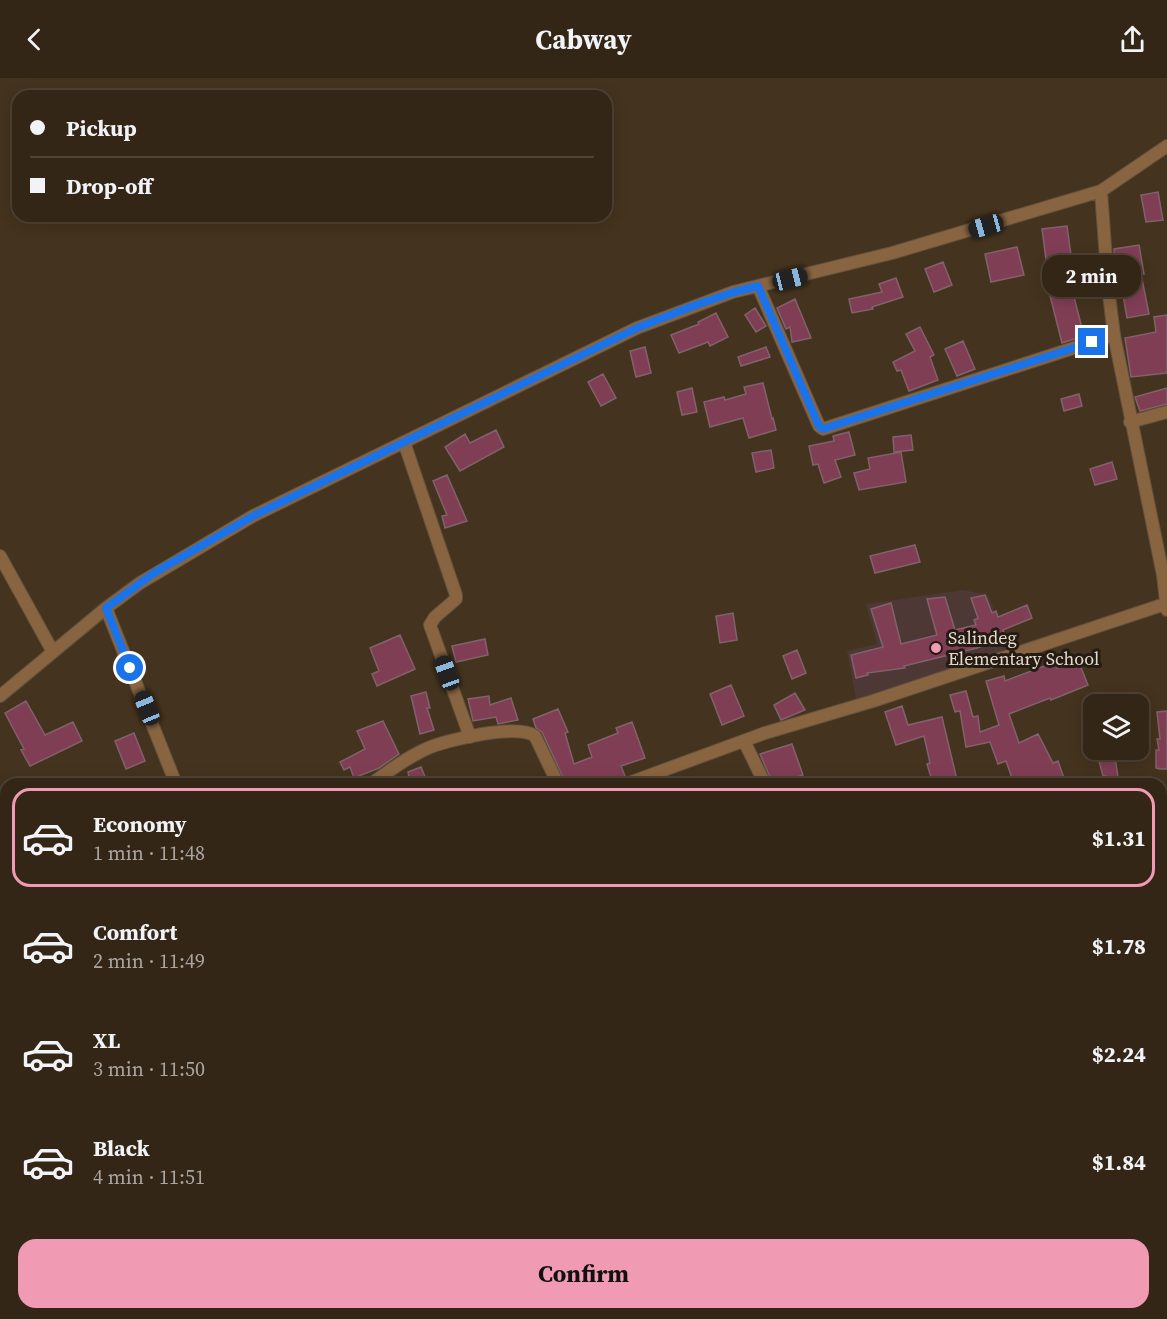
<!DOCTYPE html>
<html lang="en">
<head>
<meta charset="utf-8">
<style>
  :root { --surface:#332616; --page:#3b2e1f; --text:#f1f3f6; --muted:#a9a5a1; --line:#4e4335; --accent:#f09ab4 }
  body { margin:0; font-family:"Source Serif 4",serif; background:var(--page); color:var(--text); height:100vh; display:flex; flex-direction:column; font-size:22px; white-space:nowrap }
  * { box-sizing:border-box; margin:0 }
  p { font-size:20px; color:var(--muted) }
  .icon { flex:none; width:33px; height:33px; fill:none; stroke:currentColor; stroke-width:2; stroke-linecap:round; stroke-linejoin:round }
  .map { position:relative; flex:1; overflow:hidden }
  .panel { position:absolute; left:0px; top:700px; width:1167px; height:542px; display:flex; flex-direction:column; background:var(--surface); border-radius:18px 18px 0 0; box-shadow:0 3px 15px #0003,0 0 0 2px var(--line) }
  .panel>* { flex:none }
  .banner { position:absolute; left:12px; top:12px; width:600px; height:132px; border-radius:18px; box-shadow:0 3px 15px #0003,0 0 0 2px var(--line); display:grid; align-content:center; height:132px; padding:0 18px; background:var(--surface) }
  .buttons { position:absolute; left:1083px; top:616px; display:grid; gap:12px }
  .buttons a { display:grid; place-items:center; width:66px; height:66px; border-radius:12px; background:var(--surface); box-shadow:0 3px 15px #0003,0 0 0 2px var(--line); font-size:30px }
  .end { position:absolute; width:27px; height:27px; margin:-14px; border:8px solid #1a73e8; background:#fff; box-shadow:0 0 0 3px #fff }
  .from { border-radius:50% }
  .bubble { position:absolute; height:42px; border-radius:18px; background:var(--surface); box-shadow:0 3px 15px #0003,0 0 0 2px var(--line); font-size:20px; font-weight:700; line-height:42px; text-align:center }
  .car { position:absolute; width:18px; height:36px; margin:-18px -9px; border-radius:8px; box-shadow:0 0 4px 2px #0007; background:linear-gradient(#222 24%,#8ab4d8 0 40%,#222 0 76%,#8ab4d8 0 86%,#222 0) }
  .banner b { display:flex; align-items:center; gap:21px; height:57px; font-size:22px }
  .banner b+b { border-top:2px solid var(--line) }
  .banner i { width:15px; height:15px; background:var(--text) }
  ul { padding:10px 0 0; list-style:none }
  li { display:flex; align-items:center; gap:18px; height:99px; margin:0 12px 9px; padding:0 6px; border:3px solid transparent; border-radius:18px }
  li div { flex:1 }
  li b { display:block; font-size:22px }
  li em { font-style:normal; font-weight:700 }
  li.selected { border-color:var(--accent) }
  li>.icon { width:54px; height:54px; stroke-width:1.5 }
  .button { display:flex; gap:12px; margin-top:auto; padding:12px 18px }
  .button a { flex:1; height:69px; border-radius:18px; background:var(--accent); color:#111; font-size:24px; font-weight:700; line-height:69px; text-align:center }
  header { display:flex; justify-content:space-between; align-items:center; height:78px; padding:0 18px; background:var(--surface); font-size:27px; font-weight:700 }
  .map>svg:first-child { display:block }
  .education { fill:#4d3835 }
  .building { fill:#803e55; stroke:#81626b; stroke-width:1.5 }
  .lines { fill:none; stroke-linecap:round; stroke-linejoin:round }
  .minor-casing { stroke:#61513d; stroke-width:14 }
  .minor { stroke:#896440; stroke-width:12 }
  .route { stroke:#1a73e8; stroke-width:8 }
  .poi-dot { fill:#f09ab4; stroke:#241c13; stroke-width:2 }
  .labels { text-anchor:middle; stroke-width:6; stroke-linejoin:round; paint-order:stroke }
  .poi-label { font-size:18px; fill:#e4d9cc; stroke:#241c13; text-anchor:start }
</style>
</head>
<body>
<header><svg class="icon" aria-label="back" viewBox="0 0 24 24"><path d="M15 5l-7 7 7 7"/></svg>Cabway<svg class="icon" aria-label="share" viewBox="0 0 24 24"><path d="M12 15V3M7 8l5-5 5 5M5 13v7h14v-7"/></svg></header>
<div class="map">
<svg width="1167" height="1241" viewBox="0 0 1167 1241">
  <rect width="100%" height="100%" fill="#44331e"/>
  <path class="education" d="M963,512L988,517L1012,575L856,621L847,573L877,566L866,526Z"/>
  <path class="building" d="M1158,114L1163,142L1146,144L1141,117Z
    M1067,148L1073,192L1076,191L1081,214L1073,215L1084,258L1062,265L1045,198L1048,197L1042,151Z
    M1139,167L1144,196H1141L1149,236L1127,240L1120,200L1116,201L1114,171Z
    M1017,169L1024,197L991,204L985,176Z
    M943,184L952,207L934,214L925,191Z
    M896,200L903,219L872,229L873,231L852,235L849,221L882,214L879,206Z
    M795,221L811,260L792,264L790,249L786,251L777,230Z
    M755,230L766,248L756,254L745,237Z
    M716,235L728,259L710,268L708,264L679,275L671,257L699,246L698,244Z
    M1167,237V295L1131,299L1125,260L1156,254L1154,239Z
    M920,249L934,277L930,279L938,302L909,313L901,292L897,293L893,284L915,273L906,256Z
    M963,263L975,291L957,298L945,271Z
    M645,269L651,295L636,299L630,273Z
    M766,269L770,279L741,288L738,279Z
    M603,296L616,320L601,328L588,304Z
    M763,305L772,341L773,340L776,352L749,360L743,340L710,349L704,324L724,319L725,322L746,316L744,309Z
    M692,310L697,334L682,337L677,314Z
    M1167,310V326L1140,333L1135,319Z
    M1079,316L1082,328L1064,333L1061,321Z
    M496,352L504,369L460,393L445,369L465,356L470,365Z
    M849,354L855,377L835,382L841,399L824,405L818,386L813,387L809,368L834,363L833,358Z
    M911,357L913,372L894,374L893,359Z
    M771,372L774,390L756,394L752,375Z
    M901,374L906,404L859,412L854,395L870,391L868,380Z
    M1112,384L1117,401L1095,407L1090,391Z
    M447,397L467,443L445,450L442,438L447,437L433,403Z
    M915,467L920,484L875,495L870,478Z
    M985,517L992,535L996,533L998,539L1027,527L1032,540L1003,552L1006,560L977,570L904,588L905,590L867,595L868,597L856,600L851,577L883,569L871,531L891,525L901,566L937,557L927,521L945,519L955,552L976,547L974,542L978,540L971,520Z
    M733,535L737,562L720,565L716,538Z
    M400,557L415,591L377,608L372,596L379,593L370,570Z
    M485,561L488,577L456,584L452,568Z
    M797,572L806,595L792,601L783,578Z
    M1078,582L1088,607L1051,622L1050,620L1009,636L1019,665L1038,656L1053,685L1058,683L1066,706H1014L1006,683L998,686L990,664L966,669L960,633L955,634L950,617L966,613L973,639L978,638L980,654L999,647L986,603L1004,598L1005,603L1055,584L1057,590Z
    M731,607L744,638L722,647L710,616Z
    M426,614L430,630H427L434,652L420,656L411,618Z
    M795,615L805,632L781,642L774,627Z
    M489,618L490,627L511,620L518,642L498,646L496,639L473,643L468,621Z
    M26,623L45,657L73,644L82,663L30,688L21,672L24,671L5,635Z
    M902,628L908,647L942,639L957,702L933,706L927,686L930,685L924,658L896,667L885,634Z
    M558,631L568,654L565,655L574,686L592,679L588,667L618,655L616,650L632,644L645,680L621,688L625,698L605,706H566L542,654L536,650L533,641Z
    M1167,633V691H1160L1156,690V672H1159L1157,661H1160L1157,634Z
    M383,643L399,676L379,690L354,700L350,689L344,692L340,684L365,671L357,653Z
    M134,655L145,683L126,691L115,663Z
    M792,666L803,697L773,706L760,676Z
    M1096,672H1114L1119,706H1108L1106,698H1103Z
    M421,689L428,706H393V704L409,699L408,694Z"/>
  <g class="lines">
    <defs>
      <path id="minor" d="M1101,113L1108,209L1114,257L1163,497L1167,532
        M758,208L819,348L823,351L1114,257
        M1130,344L1167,334
        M404,364L456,517V521L435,539L430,547L470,659
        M0,478L53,574
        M106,530L176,706
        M0,618L106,530L140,505L253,438L637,250L733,214L892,175L1101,113L1167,68
        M744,663L765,706
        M371,706C389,693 406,680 426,671C445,662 518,645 535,658L558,706
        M626,706L765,655L873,623L1165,526
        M0,755L6,767
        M0,927L6,926"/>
    </defs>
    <use href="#minor" class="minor-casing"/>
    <use href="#minor" class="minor"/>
  </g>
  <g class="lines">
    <path class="route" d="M130,590L106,530L154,495L253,438L637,250L693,228L734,214L758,208L819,348L823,351L1092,264"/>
  </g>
  <circle class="poi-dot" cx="936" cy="570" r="6"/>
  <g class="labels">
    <g class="poi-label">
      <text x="948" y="566">Salindeg<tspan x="948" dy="21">Elementary School</tspan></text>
    </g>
  </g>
</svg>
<div class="buttons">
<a><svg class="icon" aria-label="layers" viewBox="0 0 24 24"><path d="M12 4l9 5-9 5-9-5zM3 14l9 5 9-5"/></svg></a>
</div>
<i class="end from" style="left:130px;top:590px"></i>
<i class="end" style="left:1092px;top:264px"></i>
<div class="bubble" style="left:1042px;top:177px;width:99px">2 min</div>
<i class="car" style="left:986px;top:148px;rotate:254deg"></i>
<i class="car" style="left:790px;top:201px;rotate:76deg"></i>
<i class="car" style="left:447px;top:595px;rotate:340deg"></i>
<i class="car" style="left:147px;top:630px;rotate:338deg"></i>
<div class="banner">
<b><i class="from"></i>Pickup</b>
<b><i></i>Drop-off</b>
</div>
<section class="panel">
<ul>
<li class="selected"><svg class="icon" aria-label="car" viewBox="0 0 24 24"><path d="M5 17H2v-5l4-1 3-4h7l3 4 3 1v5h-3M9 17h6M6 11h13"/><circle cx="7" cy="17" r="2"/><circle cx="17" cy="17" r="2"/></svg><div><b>Economy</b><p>1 min · 11:48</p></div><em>$1.31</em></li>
<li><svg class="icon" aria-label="car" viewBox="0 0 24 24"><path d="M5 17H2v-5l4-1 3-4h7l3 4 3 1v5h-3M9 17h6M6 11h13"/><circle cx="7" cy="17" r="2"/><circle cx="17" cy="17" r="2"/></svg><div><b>Comfort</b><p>2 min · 11:49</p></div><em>$1.78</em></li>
<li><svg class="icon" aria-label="car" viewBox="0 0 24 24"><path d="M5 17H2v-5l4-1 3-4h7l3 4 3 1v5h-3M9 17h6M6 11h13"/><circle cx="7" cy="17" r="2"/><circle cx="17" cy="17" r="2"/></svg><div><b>XL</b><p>3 min · 11:50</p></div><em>$2.24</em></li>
<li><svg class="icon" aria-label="car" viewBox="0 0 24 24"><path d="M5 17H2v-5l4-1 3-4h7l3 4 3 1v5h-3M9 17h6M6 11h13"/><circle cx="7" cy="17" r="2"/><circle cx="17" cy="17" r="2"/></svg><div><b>Black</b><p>4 min · 11:51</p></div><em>$1.84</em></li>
</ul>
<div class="button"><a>Confirm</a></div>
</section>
</div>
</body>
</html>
